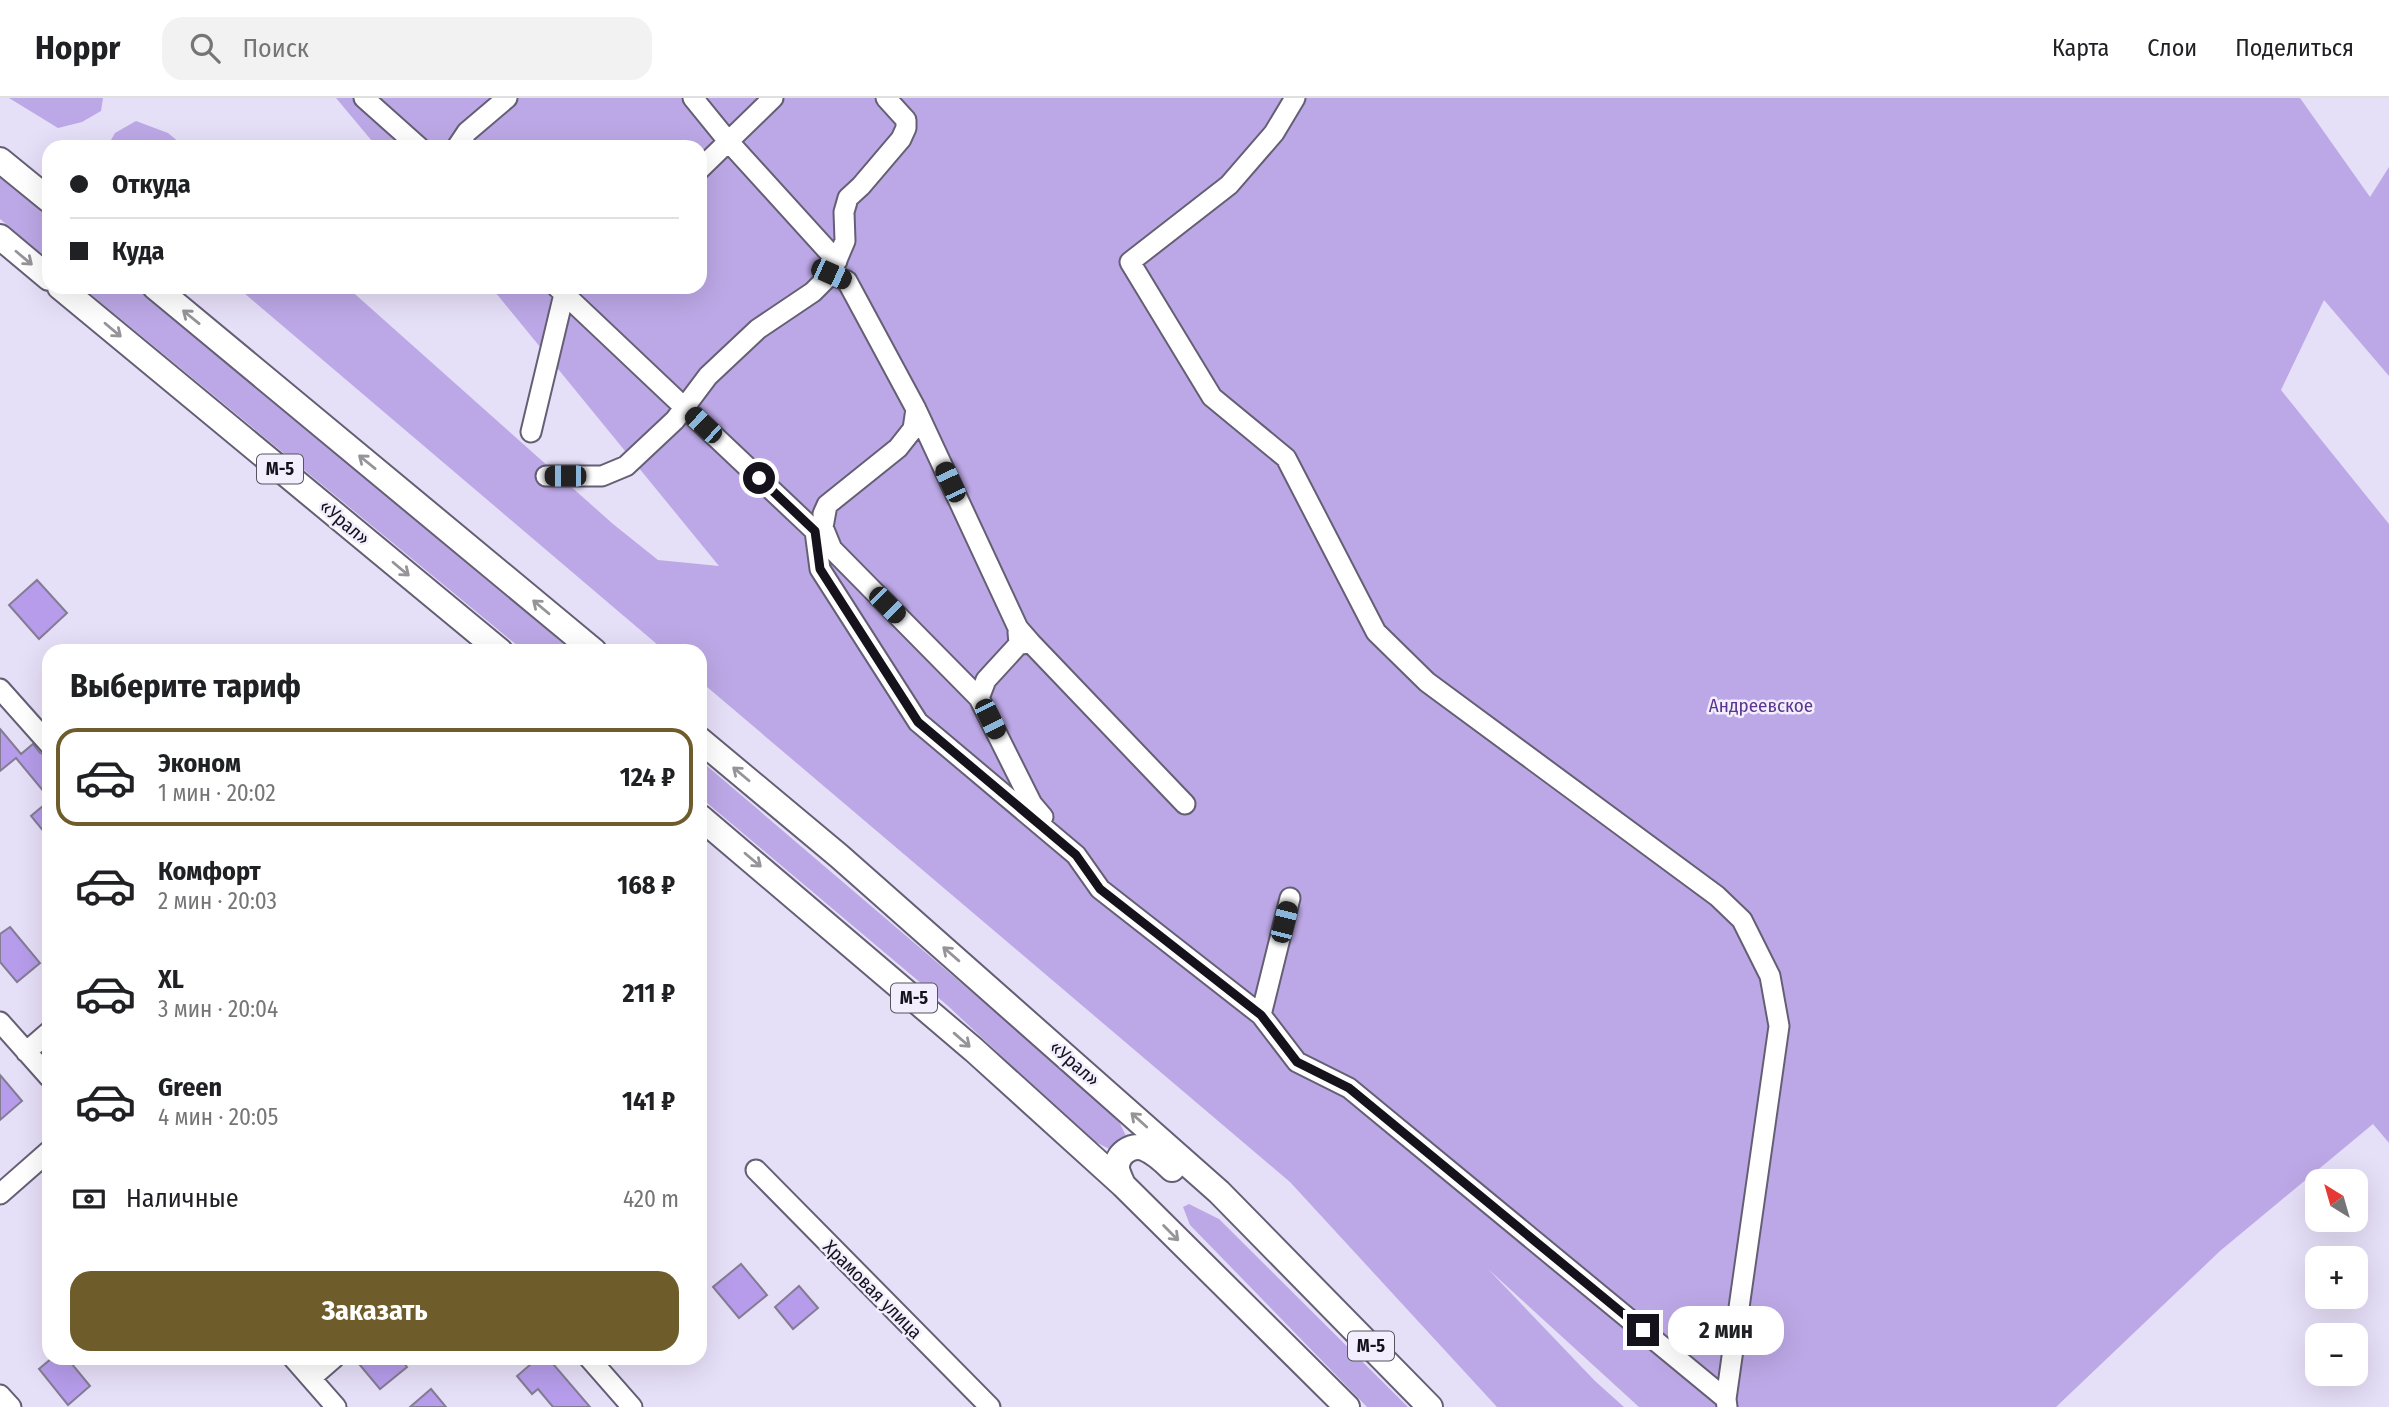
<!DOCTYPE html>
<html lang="ru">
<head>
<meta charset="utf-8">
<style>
  :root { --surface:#fff; --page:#f2f2f2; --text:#202124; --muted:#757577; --line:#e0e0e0; --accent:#6e5c2a }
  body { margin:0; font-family:"Fira Sans Condensed",sans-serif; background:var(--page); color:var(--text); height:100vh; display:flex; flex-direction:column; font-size:26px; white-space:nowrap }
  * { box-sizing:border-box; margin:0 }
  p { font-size:23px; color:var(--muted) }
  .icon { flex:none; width:38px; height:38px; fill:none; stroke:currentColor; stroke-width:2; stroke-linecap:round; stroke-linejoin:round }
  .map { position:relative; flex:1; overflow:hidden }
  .side { position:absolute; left:42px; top:546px; width:665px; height:721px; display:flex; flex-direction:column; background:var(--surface); border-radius:21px; box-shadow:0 7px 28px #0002 }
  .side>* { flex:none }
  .top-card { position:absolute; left:42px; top:42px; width:665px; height:154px; border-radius:21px; box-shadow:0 7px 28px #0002; display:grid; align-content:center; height:154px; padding:0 28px; background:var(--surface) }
  .needle { width:46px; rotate:323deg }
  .fabs { position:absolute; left:2305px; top:1071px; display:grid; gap:14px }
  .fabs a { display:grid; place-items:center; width:63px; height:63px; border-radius:14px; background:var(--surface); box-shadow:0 7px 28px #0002; font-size:35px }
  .end { position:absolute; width:32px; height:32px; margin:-16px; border:9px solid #15121b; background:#fff; box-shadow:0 0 0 4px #fff }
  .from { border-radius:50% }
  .bubble { position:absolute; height:49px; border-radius:21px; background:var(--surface); box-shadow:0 7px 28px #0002; font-size:23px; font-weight:700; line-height:49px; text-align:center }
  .car { position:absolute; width:21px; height:42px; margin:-21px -10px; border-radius:9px; box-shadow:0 0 5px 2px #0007; background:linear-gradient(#222 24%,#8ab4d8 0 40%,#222 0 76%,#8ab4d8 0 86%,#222 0) }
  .top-card b { display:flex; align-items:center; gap:24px; height:66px; font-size:26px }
  .top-card b+b { border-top:2px solid var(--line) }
  .top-card i { width:18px; height:18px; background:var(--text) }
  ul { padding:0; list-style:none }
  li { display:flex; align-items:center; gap:21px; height:98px; margin:0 14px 10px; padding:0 14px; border:4px solid transparent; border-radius:21px }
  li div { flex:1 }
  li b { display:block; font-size:26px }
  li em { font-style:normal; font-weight:700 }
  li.current { border-color:var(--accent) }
  li>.icon { width:63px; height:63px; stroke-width:1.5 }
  h2 { padding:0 28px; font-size:32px; line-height:84px }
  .pay { display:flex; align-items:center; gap:18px; height:77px; padding:0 28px; font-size:26px }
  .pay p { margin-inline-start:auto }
  .button { display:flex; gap:14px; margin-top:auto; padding:14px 28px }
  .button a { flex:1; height:80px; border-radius:21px; background:var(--accent); color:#fff; font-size:28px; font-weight:700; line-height:80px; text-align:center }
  header { display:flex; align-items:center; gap:42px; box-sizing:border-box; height:98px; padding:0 35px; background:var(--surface); border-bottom:2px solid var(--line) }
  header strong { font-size:33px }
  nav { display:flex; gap:38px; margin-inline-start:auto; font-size:24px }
  .search { width:490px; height:63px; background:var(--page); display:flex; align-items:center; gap:18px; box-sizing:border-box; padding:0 24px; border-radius:21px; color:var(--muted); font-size:26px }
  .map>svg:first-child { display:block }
  .green { fill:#bca8e6 }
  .building { fill:#b69cea; stroke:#837c93; stroke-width:2 }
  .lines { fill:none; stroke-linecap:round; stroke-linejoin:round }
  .minor-casing { stroke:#655f74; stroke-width:23 }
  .major-casing { stroke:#655f74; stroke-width:28 }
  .minor { stroke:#fff; stroke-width:19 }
  .major { stroke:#fff; stroke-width:24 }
  .oneway { stroke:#969498 }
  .route { stroke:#15121b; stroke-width:9 }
  .labels { text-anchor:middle; stroke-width:5; stroke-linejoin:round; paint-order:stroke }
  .shield { fill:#f2eefd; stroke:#57545f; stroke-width:2 }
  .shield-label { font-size:18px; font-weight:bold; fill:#15121b }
  .street-label { font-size:19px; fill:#15121b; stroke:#f2eefd }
  .park-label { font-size:19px; fill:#5b3590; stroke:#f2eefd }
</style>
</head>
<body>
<header>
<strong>Hoppr</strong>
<div class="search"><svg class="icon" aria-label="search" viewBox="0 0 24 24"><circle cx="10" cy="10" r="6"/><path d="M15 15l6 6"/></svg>Поиск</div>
<nav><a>Карта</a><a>Слои</a><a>Поделиться</a></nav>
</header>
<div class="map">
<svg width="2389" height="1309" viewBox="0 0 2389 1309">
  <rect width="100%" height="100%" fill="#e6dff8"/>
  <path class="green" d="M9,0H103L101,13L82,24L58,30Z
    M336,0H2300L2370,99L2389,69V278L2324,202L2281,292L2389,426V1045L2373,1026L2220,1153L2056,1309H1639L1488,1171L1595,1283L1624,1309H1497L1290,1084L700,583V553H665L237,189H347L613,426L658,462L719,468L491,189H700V49H377Z
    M136,23L168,35L185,49H107L115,35Z
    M0,77L49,117V162L0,121Z
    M82,189H136L572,553H524Z
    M700,662L1116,1017L1126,1038L1122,1048L1111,1052L1090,1041L948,908L700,699Z
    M1189,1106L1219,1121L1408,1309H1367L1190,1127L1183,1109Z"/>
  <path class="building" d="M37,482L67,515L39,541L9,507Z
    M0,631L21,656L33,646L40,655L49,658V700L16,660L0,673Z
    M49,703V740L31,718Z
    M10,829L40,865L17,884L0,864V836Z
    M0,977L22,1003L0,1022Z
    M741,1166L767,1197L739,1220L713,1189Z
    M799,1188L818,1210L793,1231L775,1209Z
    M52,1260H67L90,1288L68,1307L39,1271Z
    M354,1260H400L407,1269L380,1291Z
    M538,1260H548L590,1309H553L538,1291L532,1296L517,1278Z
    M431,1291L446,1309H410Z"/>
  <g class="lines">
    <defs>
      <path id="minor" d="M364,0L419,49
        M693,0L728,43L837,163
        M1295,0L1274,35L1229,87L1130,164L1212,299L1286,360L1376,534L1427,584L1717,798L1742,822L1770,878L1779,928L1726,1301
        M457,49L467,34L507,0
        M700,71L773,0
        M831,176L847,183L916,311L1018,530L1031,545
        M557,189L815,433L820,471L918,624L1076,757L1100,791L1261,917L1297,964L1349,990L1726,1301L1727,1309
        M531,334L564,196L570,189
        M546,378H602L626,368L675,322L708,278L758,231L813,194L831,176L845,143L844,114L848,100L861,88L901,41L906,30V22L886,0
        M827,407L823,429L832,451L979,600L1032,706L1043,719
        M823,416L827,407L898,350L913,331L916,311
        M1020,546L1031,545L1185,706
        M0,591L49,646
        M979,600L986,582L1019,546L1018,534
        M1261,917L1290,800
        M0,924L49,979
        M26,954L49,934
        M756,1072L990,1309
        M0,1096L49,1053
        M293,1260L336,1309
        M589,1260L632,1309
        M311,1280L334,1260
        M0,1297L11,1309"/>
      <path id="major" d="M0,62L49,102
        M0,139L49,180
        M60,189L500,553
        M155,189L594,553
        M700,642L839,758L1219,1094L1430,1309
        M700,719L974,952L1123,1087L1347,1309
        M1123,1087C1121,1082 1118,1076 1117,1071C1116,1056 1131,1046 1144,1050C1154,1054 1165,1064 1172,1071"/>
    </defs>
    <use href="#minor" class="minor-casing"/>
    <use href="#major" class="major-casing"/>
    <use href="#minor" class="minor"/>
    <use href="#major" class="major"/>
  </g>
  <defs><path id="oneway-shaft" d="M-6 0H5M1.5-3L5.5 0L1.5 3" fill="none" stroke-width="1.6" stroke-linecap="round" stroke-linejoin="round" transform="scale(1.75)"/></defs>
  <g class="oneway">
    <use href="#oneway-shaft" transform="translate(24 160) rotate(40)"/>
    <use href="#oneway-shaft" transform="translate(191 219) rotate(-141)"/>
    <use href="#oneway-shaft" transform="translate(113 232) rotate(40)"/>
    <use href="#oneway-shaft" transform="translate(367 364) rotate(-141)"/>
    <use href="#oneway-shaft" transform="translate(401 471) rotate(40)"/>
    <use href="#oneway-shaft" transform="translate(541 509) rotate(-140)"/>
    <use href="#oneway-shaft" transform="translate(741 676) rotate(-140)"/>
    <use href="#oneway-shaft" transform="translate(753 762) rotate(40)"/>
    <use href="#oneway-shaft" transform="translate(951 856) rotate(-139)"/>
    <use href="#oneway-shaft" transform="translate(962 942) rotate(41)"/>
    <use href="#oneway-shaft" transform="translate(1139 1022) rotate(-138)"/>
    <use href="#oneway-shaft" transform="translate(1171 1135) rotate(45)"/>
  </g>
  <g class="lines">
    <path class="route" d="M759,380L815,433L820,471L918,624L1076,757L1100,791L1261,917L1297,964L1349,990L1643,1232"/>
  </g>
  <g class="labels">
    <g class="shield">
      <rect x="257" y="356.5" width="46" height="29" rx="5"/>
      <rect x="891" y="885.5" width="46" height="29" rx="5"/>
      <rect x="1348" y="1233.5" width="46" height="29" rx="5"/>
    </g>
    <g class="shield-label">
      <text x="280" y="377">М-5</text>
      <text x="914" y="906">М-5</text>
      <text x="1371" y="1254">М-5</text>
    </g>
    <g class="street-label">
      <text transform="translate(345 424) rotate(40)" y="7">«Урал»</text>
      <text transform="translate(1075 965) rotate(41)" y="7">«Урал»</text>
      <text transform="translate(873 1191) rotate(45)" y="7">Храмовая улица</text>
    </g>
    <g class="park-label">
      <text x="1761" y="614">Андреевское</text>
    </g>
  </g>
</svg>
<div class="fabs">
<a><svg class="needle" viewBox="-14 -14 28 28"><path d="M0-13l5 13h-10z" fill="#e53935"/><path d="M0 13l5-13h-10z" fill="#757577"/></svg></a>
<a>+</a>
<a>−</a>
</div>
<i class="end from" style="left:759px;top:380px"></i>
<i class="end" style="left:1643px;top:1232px"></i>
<div class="bubble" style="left:1668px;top:1208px;width:116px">2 мин</div>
<i class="car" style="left:831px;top:176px;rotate:114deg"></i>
<i class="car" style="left:703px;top:327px;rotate:313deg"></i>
<i class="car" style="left:565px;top:378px;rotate:270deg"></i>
<i class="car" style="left:950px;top:384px;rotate:335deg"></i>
<i class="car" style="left:887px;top:507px;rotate:135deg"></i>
<i class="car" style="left:990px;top:621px;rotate:154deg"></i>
<i class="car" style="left:1284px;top:824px;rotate:14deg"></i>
<div class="top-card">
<b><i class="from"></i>Откуда</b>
<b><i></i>Куда</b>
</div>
<section class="side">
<h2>Выберите тариф</h2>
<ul>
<li class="current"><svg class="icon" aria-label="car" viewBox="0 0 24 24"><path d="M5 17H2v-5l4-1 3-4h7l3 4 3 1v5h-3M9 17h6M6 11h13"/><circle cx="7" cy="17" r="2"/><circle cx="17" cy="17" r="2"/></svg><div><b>Эконом</b><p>1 мин · 20:02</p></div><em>124 ₽</em></li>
<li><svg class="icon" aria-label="car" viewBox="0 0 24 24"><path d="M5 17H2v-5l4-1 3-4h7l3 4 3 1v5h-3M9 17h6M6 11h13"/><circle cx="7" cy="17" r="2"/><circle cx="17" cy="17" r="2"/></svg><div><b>Комфорт</b><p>2 мин · 20:03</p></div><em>168 ₽</em></li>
<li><svg class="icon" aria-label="car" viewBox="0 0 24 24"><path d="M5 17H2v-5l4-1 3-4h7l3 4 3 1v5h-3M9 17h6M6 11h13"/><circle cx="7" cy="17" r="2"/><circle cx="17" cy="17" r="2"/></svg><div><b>XL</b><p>3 мин · 20:04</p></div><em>211 ₽</em></li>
<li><svg class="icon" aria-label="car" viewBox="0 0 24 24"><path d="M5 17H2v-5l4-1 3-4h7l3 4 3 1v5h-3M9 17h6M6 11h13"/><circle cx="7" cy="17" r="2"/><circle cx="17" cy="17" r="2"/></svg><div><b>Green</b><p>4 мин · 20:05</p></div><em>141 ₽</em></li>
</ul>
<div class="pay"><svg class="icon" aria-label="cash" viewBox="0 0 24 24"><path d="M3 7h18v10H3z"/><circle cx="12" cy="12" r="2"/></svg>Наличные<p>420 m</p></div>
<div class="button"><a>Заказать</a></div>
</section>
</div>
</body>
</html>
